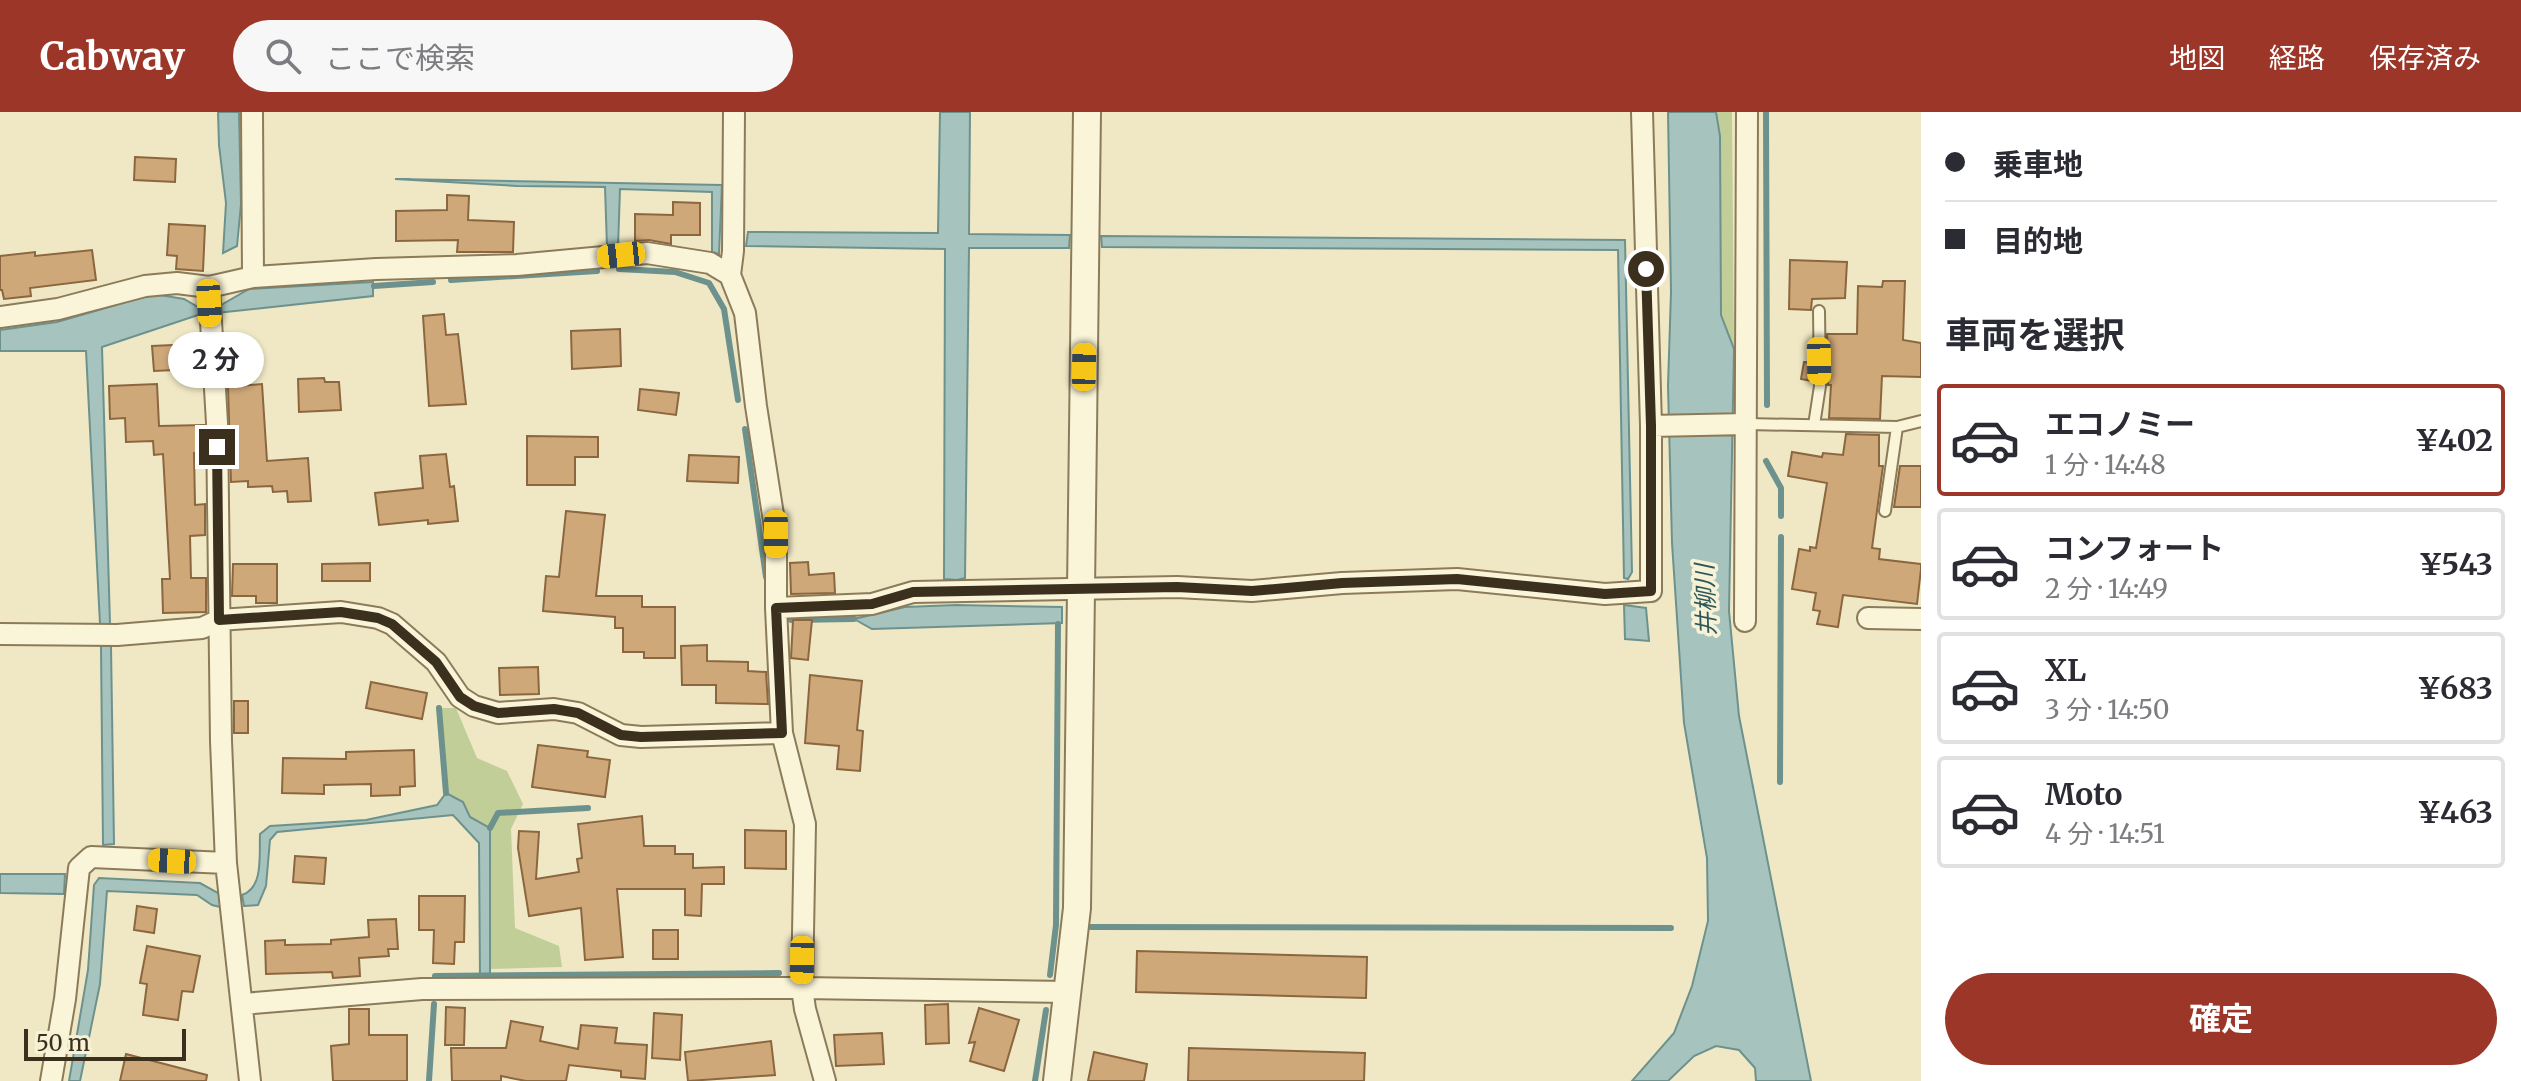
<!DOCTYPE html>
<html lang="ja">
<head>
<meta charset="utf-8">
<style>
  :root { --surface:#fff; --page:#f7f7f7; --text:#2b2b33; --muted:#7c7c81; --line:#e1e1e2; --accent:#9c3628 }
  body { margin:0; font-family:Merriweather,"Noto Sans JP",serif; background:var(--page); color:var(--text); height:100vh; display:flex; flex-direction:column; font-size:30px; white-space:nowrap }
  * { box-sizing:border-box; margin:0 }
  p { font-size:26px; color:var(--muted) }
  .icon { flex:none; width:44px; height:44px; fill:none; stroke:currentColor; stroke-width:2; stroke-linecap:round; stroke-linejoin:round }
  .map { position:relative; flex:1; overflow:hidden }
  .side { display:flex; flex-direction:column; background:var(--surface); width:600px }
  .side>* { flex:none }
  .banner { display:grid; align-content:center; height:176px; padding:0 24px; background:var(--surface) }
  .scale { position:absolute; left:24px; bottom:20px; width:162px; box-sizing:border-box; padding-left:8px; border:4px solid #3b301e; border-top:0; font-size:22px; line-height:28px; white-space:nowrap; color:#3b301e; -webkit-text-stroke:6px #f7f1d5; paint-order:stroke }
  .end { position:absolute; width:36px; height:36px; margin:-18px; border:10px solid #3b301e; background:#fff; box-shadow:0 0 0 4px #fff }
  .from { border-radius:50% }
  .bubble { position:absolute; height:56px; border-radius:28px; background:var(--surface); box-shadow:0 2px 6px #0004; font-size:26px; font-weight:700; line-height:56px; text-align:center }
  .car { position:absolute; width:24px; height:48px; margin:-24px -12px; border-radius:10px; box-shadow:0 0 6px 2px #0007; background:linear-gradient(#f5c518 24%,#345 0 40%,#f5c518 0 76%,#345 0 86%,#f5c518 0) }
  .banner b { display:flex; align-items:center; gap:28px; height:76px; font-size:30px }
  .banner b+b { border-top:2px solid var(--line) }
  .banner i { width:20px; height:20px; background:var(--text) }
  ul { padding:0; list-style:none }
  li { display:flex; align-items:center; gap:24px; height:112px; margin:0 16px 12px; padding:0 8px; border:4px solid var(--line); border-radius:8px }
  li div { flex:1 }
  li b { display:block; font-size:30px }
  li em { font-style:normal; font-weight:700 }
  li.on { border-color:var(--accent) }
  li>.icon { width:72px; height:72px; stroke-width:1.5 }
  h2 { padding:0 24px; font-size:36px; line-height:96px }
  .button { display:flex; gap:16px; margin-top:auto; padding:16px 24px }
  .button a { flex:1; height:92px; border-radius:48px; background:var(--accent); color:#fff; font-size:32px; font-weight:700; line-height:92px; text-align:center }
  header { display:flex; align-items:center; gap:48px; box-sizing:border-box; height:112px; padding:0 40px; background:var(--accent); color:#fff }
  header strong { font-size:38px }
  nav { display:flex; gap:44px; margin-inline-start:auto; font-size:28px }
  .search { width:560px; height:72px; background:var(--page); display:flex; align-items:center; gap:20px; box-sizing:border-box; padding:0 28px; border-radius:44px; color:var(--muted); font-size:30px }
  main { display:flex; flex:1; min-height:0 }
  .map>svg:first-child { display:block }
  .green { fill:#c1ce98 }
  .water { fill:#a7c3be; stroke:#6d928d; stroke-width:2 }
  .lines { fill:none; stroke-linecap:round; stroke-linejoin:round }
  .stream { stroke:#6d928d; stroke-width:6 }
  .building { fill:#cfa879; stroke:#8b673f; stroke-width:2 }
  .service-casing { stroke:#8b7b5a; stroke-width:14 }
  .minor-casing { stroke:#8b7b5a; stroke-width:24 }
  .tertiary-casing { stroke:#8b7b5a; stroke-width:30 }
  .service { stroke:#faf4d8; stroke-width:10 }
  .minor { stroke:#faf4d8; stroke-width:20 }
  .tertiary { stroke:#faf4d8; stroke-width:26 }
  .route { stroke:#3b301e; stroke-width:10 }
  .labels { text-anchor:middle; stroke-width:7; stroke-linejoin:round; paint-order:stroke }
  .water-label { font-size:24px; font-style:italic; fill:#2d585b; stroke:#f7f1d5 }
</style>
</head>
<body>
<header>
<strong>Cabway</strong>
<div class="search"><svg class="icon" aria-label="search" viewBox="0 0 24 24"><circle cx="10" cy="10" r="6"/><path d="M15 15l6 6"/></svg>ここで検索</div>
<nav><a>地図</a><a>経路</a><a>保存済み</a></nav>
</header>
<main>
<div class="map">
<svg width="1921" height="969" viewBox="0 0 1921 969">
  <rect width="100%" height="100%" fill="#f0e8c5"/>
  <path class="green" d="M1716,0H1732L1734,237L1721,203L1720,25Z
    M439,596H456L477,646L507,659L523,692L511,717L515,816L559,834L562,855L490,857V716L469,705L463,690L446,681Z"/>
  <path class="water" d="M218,0H239L241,92L237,134L223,141L226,91L219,33Z
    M940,0H970L969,122L1070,123L1069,136H969L965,466L957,468L944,467L945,137L746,134L748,120L938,121Z
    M1668,0H1716L1720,24L1721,203L1734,237L1729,499L1739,604L1811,969H1756L1755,956L1739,938L1716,934L1694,944L1668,969H1632L1674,921L1692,874L1708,809L1707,746L1684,611L1672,431L1668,274L1671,180Z
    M395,67L722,73L719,142L712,140V80L620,77L618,135H607L605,75L517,74Z
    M1101,124L1625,128L1632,460L1628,467L1624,466L1618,138L1102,135Z
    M373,170V184L198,203L102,235L110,512H100L86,239H0V218L57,210L154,182L184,187L198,195L221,193L249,177Z
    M956,493L1062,495V511L872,517L854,507L905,495Z
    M1624,493L1646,496L1649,529L1625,527Z
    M101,534H111L114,732L103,733Z
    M446,681L463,690L470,705L490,716V867H480L479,731L453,703L277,720L270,728L266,774L258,793L244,794L242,783C264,776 259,742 260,722L270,714L366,708L437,693Z
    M0,762H65L64,782L0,781Z
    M99,766L200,771L220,782V795L212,793L197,783L107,779L100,872L80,969H69L88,858L94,773Z"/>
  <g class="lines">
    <path class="stream" d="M1766,0L1767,293
      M619,157L675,160L709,171L724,197L738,288
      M451,168L597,159
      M374,174L433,170
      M745,317L766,465
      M1766,349L1781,376V404
      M791,508L854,507
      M439,596L446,681
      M1780,670L1781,425
      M490,716L498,701L588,696
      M1091,815L1671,816
      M1050,863L1056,813L1058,512
      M435,864L779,861
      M429,969L434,892
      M1035,969L1046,898"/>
  </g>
  <path class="building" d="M135,45L176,47L175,70L134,68Z
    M447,83L469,84L468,108L514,110L513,140H457L458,128L396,129V99L447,98Z
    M673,90L700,91V123H671V132L649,128L635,129V102L673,103Z
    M169,112L205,114L203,159L176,157L177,144L167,143Z
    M92,138L96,168L30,176L31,184L4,187L2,178H0V144L35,140V144Z
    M1790,148L1847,150L1845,186L1812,187L1811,198L1789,197Z
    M1883,169H1905L1903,228L1921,231V265L1882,264L1880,307L1829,306L1831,273H1828L1827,222H1857L1858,174L1882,175Z
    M444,202L446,223L458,222L466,292L429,294L423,204Z
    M620,217L621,254L572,257L571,219Z
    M195,232L196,257L154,259L152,234Z
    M1804,250L1812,251V269L1801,267Z
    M324,266L325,270H339L341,298L299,300L298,267Z
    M157,272L159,314L204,313V341H194L195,393L205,392V423L190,424L191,466H206V500L163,501L162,467H170L163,342L154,343L153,329L126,330L125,306L110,307L109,274Z
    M262,272L267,349L308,346L311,389L288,390L287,379L273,380L272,374L248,375V369L231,370L228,275Z
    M640,277L679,281L676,303L638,298Z
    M1846,322L1879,323V354H1883L1872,436L1880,437L1879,447L1921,452V457L1917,492L1843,483L1838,515L1817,512L1820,499L1813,498L1816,481L1792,477L1799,437L1810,439V435L1816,436L1827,371L1788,364L1792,340L1822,345L1823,341L1843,343Z
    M527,324L598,325V345H575V373H527Z
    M446,342L450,375L454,374L458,409L428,412V408L379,413L375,381L423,376L420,344Z
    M689,343L739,345L738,371L687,369Z
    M1900,354H1921V395H1894Z
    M566,399L605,403L596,484H642V495H675V546H644V540H623V516H615V505L543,499L546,464L559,465Z
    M808,450L809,463L834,461L835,481L791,482L790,451Z
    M370,451V469H322V452Z
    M233,452H277V491H256V484H232Z
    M793,508H812L808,548L791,546Z
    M707,533V549L748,550V559L766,560L768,592L716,591V573H682L681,534Z
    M538,555L539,582L500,583L499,556Z
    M810,563L862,569L857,618L863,619L860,659L837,657L839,634L805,631Z
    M371,570L427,581L422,607L366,596Z
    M234,589H248V621H234Z
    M538,633L588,639L587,645L610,648L605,685L532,675Z
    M414,638L415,674L400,675V683L371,684V672L324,673V682L282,681L283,646L346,647V640Z
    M642,704L644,734H675V742H693V756L724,755V772H702L701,804L685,803V777H617L623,845L585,848L581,796L529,804L518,736L519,719L539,720L536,767L579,760L577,747L582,746L578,712Z
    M745,718L786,719V757L745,756Z
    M295,744L326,746L324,772L293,770Z
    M419,784H465L464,830H455L454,852L433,851L434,818H419Z
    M137,794L157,797L154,821L134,818Z
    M396,807L398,837H388L389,844L359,846L360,864L333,866L332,860L266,862L265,829L285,828V833L331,832V828L369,825L368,808Z
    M653,818H678V847H653Z
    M147,834L200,844L193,880L182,879L178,908L143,903L147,872L140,871Z
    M1137,839L1367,845L1366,886L1136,880Z
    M948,892L949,931L926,932L925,893Z
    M446,895L465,896L464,933H445Z
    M979,896L1019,908L1004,959L970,949L975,930L969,931Z
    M349,897H369V923H407V969H333L331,934L349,932Z
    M654,901L682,903L680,948L652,946Z
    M511,909L543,915L540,929L578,937L581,913L617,916L615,931L647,933L645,967L621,965V959L569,953L566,969H526L501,964V969H452L451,936H506Z
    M882,921L884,952L836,954L834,923Z
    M771,929L775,963L688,969L685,940Z
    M1189,936L1365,941L1364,969H1188Z
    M1094,940L1147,952L1144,969H1088Z
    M126,942L207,963L206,969H120Z"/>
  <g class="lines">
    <defs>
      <path id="service" d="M1747,312L1897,315L1921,309
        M1814,313L1820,274L1819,199
        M1885,399L1897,315"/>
      <path id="minor" d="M734,0L733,139L730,163L745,201L756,294L776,422V496L782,621L805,712L802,876L805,897L825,969
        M253,165L376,157L517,153L647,141L710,151L730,163
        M0,205L58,197L145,174L177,171L209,175
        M1651,314L1747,312
        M776,496L872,492L913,480L1177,475L1252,479L1342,471L1457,467L1605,482L1651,479V314L1642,0
        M1868,506L1921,507
        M1745,509L1747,0
        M0,522L117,523L202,516L219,508L341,500L378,506L392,512L436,550L460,585L474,594L498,601L554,597L578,601L621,623L641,625L782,621
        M243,892L422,877L802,876L1068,880
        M51,969L65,887L79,756L91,745L226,751
        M250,969L226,751L221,629L217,311L209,175L253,165L252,0"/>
      <path id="tertiary" d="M1057,969L1077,796L1087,0"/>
    </defs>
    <use href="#service" class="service-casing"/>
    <use href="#minor" class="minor-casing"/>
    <use href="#tertiary" class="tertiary-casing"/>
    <use href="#service" class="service"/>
    <use href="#minor" class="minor"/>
    <use href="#tertiary" class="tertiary"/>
  </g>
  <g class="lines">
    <path class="route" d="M217,335L219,508L341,500L378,506L392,512L436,550L460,585L474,594L498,601L554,597L578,601L621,623L641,625L782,621L776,496L872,492L913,480L1177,475L1252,479L1342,471L1457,467L1605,482L1651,479V314L1646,157"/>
  </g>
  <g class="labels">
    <g class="water-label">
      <text transform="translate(1706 488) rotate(-92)" y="8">井柳川</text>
    </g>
  </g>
</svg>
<div class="scale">50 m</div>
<i class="end from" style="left:1646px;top:157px"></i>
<i class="end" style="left:217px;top:335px"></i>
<div class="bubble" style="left:168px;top:220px;width:96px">2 分</div>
<i class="car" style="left:621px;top:143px;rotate:264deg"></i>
<i class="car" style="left:209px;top:191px;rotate:177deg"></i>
<i class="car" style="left:1819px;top:249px;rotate:179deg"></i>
<i class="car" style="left:1084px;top:255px;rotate:1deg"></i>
<i class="car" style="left:776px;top:422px;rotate:180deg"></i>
<i class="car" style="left:172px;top:749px;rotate:273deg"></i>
<i class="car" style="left:802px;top:848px;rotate:181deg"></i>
</div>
<section class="side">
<div class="banner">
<b><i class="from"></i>乗車地</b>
<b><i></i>目的地</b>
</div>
<h2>車両を選択</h2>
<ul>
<li class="on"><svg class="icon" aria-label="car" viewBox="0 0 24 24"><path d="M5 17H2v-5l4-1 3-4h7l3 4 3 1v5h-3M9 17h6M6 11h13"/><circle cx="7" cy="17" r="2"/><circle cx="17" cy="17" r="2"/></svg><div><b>エコノミー</b><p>1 分 · 14:48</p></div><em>¥402</em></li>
<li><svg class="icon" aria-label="car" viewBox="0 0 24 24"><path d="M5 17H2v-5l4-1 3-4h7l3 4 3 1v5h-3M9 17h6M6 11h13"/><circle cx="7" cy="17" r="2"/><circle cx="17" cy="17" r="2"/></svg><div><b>コンフォート</b><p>2 分 · 14:49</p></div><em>¥543</em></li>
<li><svg class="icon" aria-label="car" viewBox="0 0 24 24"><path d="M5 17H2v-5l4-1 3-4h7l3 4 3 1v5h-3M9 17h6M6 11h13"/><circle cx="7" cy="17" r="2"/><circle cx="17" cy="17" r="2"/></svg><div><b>XL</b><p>3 分 · 14:50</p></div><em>¥683</em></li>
<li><svg class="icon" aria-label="car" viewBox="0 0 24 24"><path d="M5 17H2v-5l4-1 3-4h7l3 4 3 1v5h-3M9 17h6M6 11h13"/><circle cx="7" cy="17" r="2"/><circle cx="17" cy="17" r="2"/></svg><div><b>Moto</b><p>4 分 · 14:51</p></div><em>¥463</em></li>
</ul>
<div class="button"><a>確定</a></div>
</section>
</main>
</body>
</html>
